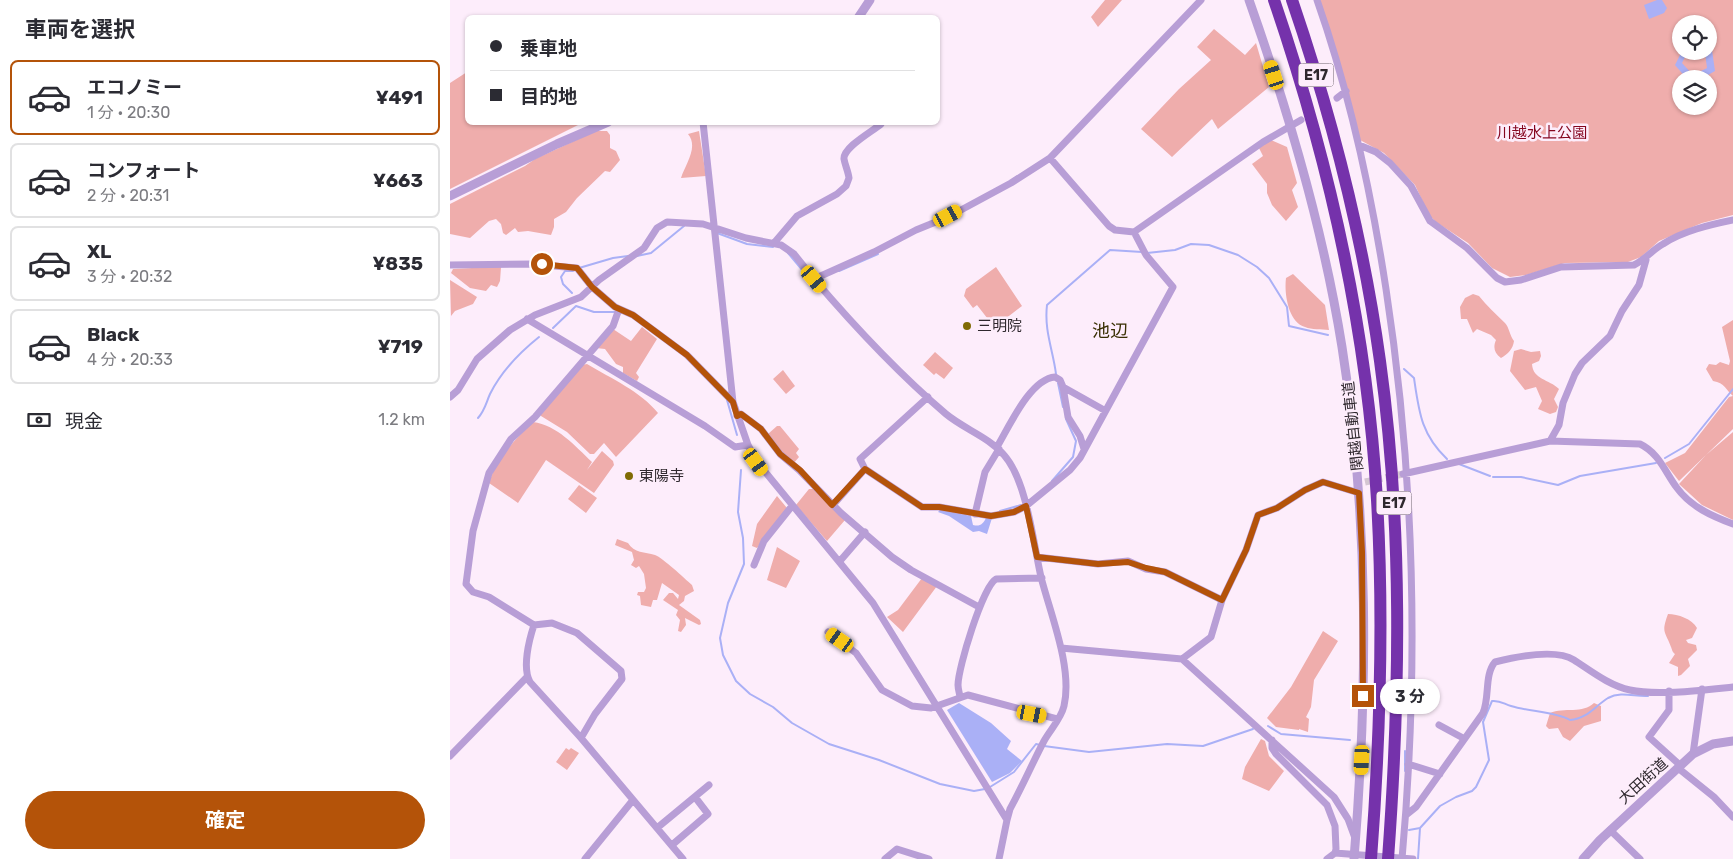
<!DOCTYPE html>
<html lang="ja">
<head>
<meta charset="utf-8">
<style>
  :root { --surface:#fff; --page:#f2f2f3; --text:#2b2b33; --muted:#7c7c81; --line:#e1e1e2; --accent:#b45309 }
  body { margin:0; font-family:Rubik,"Noto Sans JP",sans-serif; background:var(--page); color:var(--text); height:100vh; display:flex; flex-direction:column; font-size:19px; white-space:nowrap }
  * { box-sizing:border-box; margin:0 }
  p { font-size:16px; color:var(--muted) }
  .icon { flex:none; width:28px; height:28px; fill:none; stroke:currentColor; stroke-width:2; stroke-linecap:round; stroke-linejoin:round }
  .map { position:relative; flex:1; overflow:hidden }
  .panel { display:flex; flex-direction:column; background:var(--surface); width:450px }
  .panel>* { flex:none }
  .hud { position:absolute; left:15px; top:15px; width:475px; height:110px; border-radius:8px; box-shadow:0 1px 4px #0004; display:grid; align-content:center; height:110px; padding:0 25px; background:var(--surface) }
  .buttons { position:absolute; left:1222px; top:15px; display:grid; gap:10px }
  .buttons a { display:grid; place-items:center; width:45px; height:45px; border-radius:50%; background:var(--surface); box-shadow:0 1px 4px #0004; font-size:25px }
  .end { position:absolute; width:22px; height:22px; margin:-11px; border:6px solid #b45309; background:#fff; box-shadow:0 0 0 2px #fff }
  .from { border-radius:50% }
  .bubble { position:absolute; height:35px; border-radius:18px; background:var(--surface); box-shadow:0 1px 4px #0004; font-size:16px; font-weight:700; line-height:35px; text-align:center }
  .car { position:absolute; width:15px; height:30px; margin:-15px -8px; border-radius:6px; box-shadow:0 0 4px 1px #0007; background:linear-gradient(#f5c518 24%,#345 0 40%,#f5c518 0 76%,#345 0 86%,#f5c518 0) }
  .hud b { display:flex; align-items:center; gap:18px; height:48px; font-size:19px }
  .hud b+b { border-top:1px solid var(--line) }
  .hud i { width:12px; height:12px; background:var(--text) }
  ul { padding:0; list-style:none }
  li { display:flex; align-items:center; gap:15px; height:75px; margin:0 10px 8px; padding:0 15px; border:2px solid var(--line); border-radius:8px }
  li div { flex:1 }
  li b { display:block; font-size:19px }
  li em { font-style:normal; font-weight:700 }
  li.selected { border-color:var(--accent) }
  li>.icon { width:45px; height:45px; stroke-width:1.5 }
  h2 { padding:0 25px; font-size:22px; line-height:60px }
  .pay { display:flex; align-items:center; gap:12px; height:55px; padding:0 25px; font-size:19px }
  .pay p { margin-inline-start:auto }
  .primary-button { display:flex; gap:10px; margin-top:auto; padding:10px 25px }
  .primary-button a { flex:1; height:58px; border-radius:30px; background:var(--accent); color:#fff; font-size:20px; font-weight:700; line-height:58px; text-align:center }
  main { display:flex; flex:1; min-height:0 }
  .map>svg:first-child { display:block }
  .green { fill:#efadac; fill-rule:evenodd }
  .water { fill:#aab0f6 }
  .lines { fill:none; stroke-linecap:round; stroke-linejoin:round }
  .stream { stroke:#aab0f6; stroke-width:2 }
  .minor-tunnel { stroke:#d4c6d2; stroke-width:7; stroke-dasharray:7 3.5; stroke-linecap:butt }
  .minor { stroke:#b89ed6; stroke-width:7 }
  .tertiary { stroke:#b89ed6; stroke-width:9 }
  .motorway { stroke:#7532ab; stroke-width:12 }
  .route { stroke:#b45309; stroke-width:6 }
  .poi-dot { fill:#806b04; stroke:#fdedfb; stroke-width:2 }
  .labels { text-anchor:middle; stroke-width:5; stroke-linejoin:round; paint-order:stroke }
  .shield { fill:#fdedfb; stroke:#6d636c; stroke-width:1 }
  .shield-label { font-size:14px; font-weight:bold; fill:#2f282e }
  .park-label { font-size:15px; fill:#85051f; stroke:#fdedfb }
  .poi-label { font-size:15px; fill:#2f282e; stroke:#fdedfb; text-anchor:start }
  .street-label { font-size:15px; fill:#2f282e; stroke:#fdedfb }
  .quarter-label { font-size:18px; fill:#392f03; stroke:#fdedfb }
</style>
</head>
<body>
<main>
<section class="panel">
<h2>車両を選択</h2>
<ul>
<li class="selected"><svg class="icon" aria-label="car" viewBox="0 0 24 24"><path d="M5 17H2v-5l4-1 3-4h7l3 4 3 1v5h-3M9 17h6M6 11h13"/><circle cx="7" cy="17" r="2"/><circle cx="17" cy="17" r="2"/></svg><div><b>エコノミー</b><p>1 分 · 20:30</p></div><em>¥491</em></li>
<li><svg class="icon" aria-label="car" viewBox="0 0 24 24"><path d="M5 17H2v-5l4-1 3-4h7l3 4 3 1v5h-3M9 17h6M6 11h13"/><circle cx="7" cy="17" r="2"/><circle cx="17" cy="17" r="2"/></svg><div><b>コンフォート</b><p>2 分 · 20:31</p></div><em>¥663</em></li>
<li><svg class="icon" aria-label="car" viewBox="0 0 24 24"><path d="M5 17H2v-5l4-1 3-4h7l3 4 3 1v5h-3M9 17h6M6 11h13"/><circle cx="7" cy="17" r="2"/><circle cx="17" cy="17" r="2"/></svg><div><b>XL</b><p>3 分 · 20:32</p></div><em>¥835</em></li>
<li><svg class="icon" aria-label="car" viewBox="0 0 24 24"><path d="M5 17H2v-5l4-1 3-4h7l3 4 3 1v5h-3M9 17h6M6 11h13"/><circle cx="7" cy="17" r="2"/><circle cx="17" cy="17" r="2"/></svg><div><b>Black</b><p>4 分 · 20:33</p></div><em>¥719</em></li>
</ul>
<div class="pay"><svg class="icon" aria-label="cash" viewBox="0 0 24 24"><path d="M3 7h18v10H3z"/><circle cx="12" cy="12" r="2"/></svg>現金<p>1.2 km</p></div>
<div class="primary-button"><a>確定</a></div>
</section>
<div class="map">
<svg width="1283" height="859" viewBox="0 0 1283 859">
  <rect width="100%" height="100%" fill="#fdedfb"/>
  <path class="green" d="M655,0H672L648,27L641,17Z
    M870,0H1283V215L1252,223L1209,241L1191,257L1178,262L1115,263L1076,275L1060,277L1042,268L1018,243L986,222L979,215L965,185L934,153L910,140ZM1231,24H1259V51H1231ZM1231,79H1259V106H1231Z
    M764,29L795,55L806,43L819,87L768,129L762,119L722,157L691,129L729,89L761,60L747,47Z
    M17,72L18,122L132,123L0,189V83Z
    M146,131H157L160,135V148L166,151L170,160L160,172L155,171L127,198L116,212L104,219V227L101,235L78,231L68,232L65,228L56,235L53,233L51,224L46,219L39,221L20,238L0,234V204L75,166L85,159Z
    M249,131L256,176L231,178C235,165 249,147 238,134Z
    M821,140L837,147L847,183L842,190L848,207L836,221L822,205L817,193V184L802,164L813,156L809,148Z
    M41,267H51L50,281L47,287L41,285L36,291L20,288L1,273L3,269Z
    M546,267L572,306L546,326L544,322L541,323L527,305L523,308L514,296L516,289Z
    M843,274L875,305L879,330C871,329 862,330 855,327C838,322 834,293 836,278Z
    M0,280L27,297L23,304L5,311L1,316Z
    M1023,294L1029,296C1037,306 1046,314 1055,323C1059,327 1060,336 1064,341C1063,349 1058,354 1051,358C1044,353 1043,347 1046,340L1041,335L1027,329L1023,333L1017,319H1011L1010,307L1015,298Z
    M1283,320V429L1229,481L1215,463L1235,453L1279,397L1283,396C1276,390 1275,383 1263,381L1256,369L1259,364L1266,365L1270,362L1279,365L1280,361L1272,327Z
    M192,327L207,339L186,373L189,377L187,381L173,373V367L166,364L155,349L146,348L163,329L181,341Z
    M1071,349L1081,352L1090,351L1091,356L1089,361L1082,364C1083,380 1099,379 1109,389L1104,399L1108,407L1106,412L1100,414L1088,409L1092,401L1086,387L1075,390L1060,371L1064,351Z
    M485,352L503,368L494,379L486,373L484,375L473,365Z
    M137,364C162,379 190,391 208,413L166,457L154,443L144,454H140L117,432L91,416L90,413L132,365Z
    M333,370L345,386L336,394L323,379Z
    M83,422C107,425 125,446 142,462L137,470L152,451L163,461L164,465L144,493L96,460L68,503L39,483C46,459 65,439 83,422Z
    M327,426H330L349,449L346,453L349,457L343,464L332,454L318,434Z
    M1283,432V520L1252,505L1229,484L1256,455Z
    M129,485L147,498L136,513L118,499Z
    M359,489H363L395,520L377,541L346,505Z
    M327,496L337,508L307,548L302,546L307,524Z
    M167,539L178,543C184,553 195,552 205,555C213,558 234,578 242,585L244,591L235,596L234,601L229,605L250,620L251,624L249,625L235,618L236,625L231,632L228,631L230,620L226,615L228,610L213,600L219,593H223L228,599L229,595L212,583L207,600H203L201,607L191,605L190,596L187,595L188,592H194L196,588L194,574L189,566L186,568L181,565L184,560L182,552L165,545Z
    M327,547L350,561L336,588L317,580Z
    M472,578L487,586L453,632L437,617L448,610Z
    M1218,614C1228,614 1242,619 1247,628L1242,638L1236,640L1238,643L1246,645L1247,650L1238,659L1240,666L1231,675L1228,676V667L1219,663L1225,654C1222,652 1222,649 1221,647C1215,631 1211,633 1218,614Z
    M873,631L888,641L864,680L861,707L856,717L859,719L858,732L849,729V730L826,727L817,718L841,687Z
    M1144,703L1151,706V721L1134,726L1120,741L1113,737L1108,728L1099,729L1096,726L1100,713C1114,707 1133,714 1144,703Z
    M811,739L815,741L819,756L834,771L819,791L792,779L795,767Z
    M116,748L119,750L121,748L129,753L117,770L106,762Z"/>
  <path class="water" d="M1207,0H1212L1217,8L1214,13L1199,19L1194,5Z
    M1259,47L1262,50L1265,71L1251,79H1237L1225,65L1232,51H1238L1232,63L1243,75L1257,68L1255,53L1251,51H1259Z
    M490,510L521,516L523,525C530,527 533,524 536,518H542L537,534L529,531L523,532L499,516L488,512Z
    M509,703L541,723L561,741L557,749L572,761L560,773L542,782L497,710Z"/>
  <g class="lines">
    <path class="stream" d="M267,233L297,244L323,247
      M338,253L364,284
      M697,253L725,250L741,244L759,245L788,255L807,267L819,278L837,307L839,326L878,335
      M187,256L201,253L234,226
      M129,268L163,258L178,256
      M389,271L428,254
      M122,293L113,284L111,277L115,271H123
      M103,328L126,306L144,312H165
      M954,369L964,378C969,412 971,434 997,459
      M606,374C603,350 594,331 597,305L660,250L692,252
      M608,383L613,407
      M277,400L287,435
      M28,418C35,410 36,403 40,394C52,370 69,353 89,337
      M1215,458L1239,444L1283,389
      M1009,464L1040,476
      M291,470L288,512L293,538L294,564L278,603L270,638L273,655L286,681L300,694L323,707L342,723L379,744L429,760L490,784L524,791L535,789
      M1043,477H1071L1108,485L1130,476L1206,463
      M602,481L623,457L626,441L616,419
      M550,511L571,505
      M818,726L831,734L900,740
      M594,746L639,752L717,744L753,746L803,729
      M955,771V751
      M540,787L564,772L586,744L590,745
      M959,830L970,828L990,806L1006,797L1022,791L1026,787L1039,760L1033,722L1042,701C1050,700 1054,704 1061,706C1080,712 1104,711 1120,720C1137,719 1145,706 1158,698C1171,691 1185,697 1198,696
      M968,859L970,828"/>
    <path class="minor-tunnel" d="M915,482L953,474"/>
    <path class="minor" d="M867,0C900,94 921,191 936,289C965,478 969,668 952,859
      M887,98L896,91
      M253,122L283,402L298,445L307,462L423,603L557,820L549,859
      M909,145L926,152L940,163L961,186L980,221L1017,248L1047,278L1055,282L1071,280L1111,267L1184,265C1196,259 1202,250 1213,244C1233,231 1259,225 1283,220
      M600,158L659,226L665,230L684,232L813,142L851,120
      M324,243L347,216L387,194L396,186L399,178C398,171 395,165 394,159C393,147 423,131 431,124
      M0,265L81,264L127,268L142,287L165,307L183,315L237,355L283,402
      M364,279C405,327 448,373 496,414C514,429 539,437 554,455C577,481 583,542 591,577C600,613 623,668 614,706C611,719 600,730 594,741C582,764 572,787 560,809L557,820
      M77,319L255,426L285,447L298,445
      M613,387L654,410
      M0,397L8,390L27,359L60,330L85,315L131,297L149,280L194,248L207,228L217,222L253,224L296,238L331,245L344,254L364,279L424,252L466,230L498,217L561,183L600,158L751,0
      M287,416L291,414L311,429L330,454L349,470L391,513L442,557L461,570L529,607
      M1100,441L1109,425L1113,403L1125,374L1132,363L1160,336L1172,311L1189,285L1196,260
      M547,447C559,427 580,379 605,377L610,380L613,387L618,417L630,436L634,449
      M415,469L472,507H489L541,516L564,512L576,506L620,470L630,458L723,287L696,255L684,232
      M953,474L1100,441L1190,444C1209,453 1215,472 1227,488C1241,507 1262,516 1283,524
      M383,505L415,469L410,459L478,397
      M525,514L535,472L549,449
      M587,557L648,564L678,561L696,569L715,572L772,600
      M390,561L415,532
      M304,565L314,541L342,506
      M84,625C79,640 72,668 80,682L131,738L233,859
      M378,632L406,653L432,690L462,706L481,708L518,695L607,719
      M611,648L732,659L884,797L898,819L905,838
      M732,659L761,637L772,600L796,550L808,515L827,508L855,490L873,482L909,493
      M1219,691V710L1199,737L1231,766
      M510,696C509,692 508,689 508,685C508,668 533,586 546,579L592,578
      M989,725L1013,738
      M131,738L145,714L172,679L171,671L127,633L102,623L84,625L39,597L23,592L16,584L23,531L39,473L61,439L85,417L163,326L169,309
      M822,740V748L826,754L877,805L885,826L886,849L885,853L877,859
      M1243,754L1252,689
      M0,756L77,677
      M958,764L990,774
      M1228,768L1264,797L1283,817
      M956,815L966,807L1033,713C1040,697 1034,675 1045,662C1065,657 1105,648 1124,660C1141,671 1160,686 1180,690C1207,696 1254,690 1283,687
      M207,828L259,785
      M1160,830L1190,859
      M222,845L258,814L245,797
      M885,853L963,859
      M135,859L183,800
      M435,859L447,849L479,859"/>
    <path class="tertiary" d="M799,0C839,113 873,228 892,347C919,517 918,688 904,859
      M408,18L420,0
      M0,196L107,144L158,122
      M1133,859L1150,840L1243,754L1263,744L1283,741"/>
    <path class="motorway" d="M824,0C879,161 917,329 927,500C934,620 930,740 921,859
      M842,0C882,117 913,238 930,361C953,526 950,694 938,859"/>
  </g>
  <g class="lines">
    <path class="route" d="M92,264L127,268L142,287L165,307L183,315L237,355L283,402L287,416L291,414L311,429L330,454L350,470L382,505L415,469L472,507H489L541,516L564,512L576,506L587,557L648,564L678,562L696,568L715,572L772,600L796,550L808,515L827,508L855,490L873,482L909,493L912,552L913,696"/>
  </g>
  <g class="poi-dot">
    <circle cx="517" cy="326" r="5"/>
    <circle cx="179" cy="476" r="5"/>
  </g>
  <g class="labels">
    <g class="shield">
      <rect x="848.5" y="63.5" width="35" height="23" rx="4"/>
      <rect x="926.5" y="491.5" width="35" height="23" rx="4"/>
    </g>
    <g class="shield-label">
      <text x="866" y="80">E17</text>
      <text x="944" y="508">E17</text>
    </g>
    <g class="park-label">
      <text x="1092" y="138">川越水上公園</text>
    </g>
    <g class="poi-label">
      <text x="527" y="331">三明院</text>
      <text x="189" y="481">東陽寺</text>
    </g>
    <g class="street-label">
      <text transform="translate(903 426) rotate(-96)" y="5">関越自動車道</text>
      <text transform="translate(1193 781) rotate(-42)" y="5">大田街道</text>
    </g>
    <g class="quarter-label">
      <text x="660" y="337">池辺</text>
    </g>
  </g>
</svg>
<div class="buttons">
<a><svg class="icon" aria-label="locate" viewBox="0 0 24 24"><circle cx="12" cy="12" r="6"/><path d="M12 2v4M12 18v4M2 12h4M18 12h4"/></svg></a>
<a><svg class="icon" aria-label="layers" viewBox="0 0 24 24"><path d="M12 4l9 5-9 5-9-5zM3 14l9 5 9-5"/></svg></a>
</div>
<i class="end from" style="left:92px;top:264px"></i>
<i class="end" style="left:913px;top:696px"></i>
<div class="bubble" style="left:930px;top:679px;width:60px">3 分</div>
<i class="car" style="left:824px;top:75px;rotate:342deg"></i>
<i class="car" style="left:498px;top:216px;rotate:62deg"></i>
<i class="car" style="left:364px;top:279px;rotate:140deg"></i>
<i class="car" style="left:306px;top:462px;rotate:144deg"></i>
<i class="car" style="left:390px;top:640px;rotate:305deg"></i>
<i class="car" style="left:582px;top:714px;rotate:101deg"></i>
<i class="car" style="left:912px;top:760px;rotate:183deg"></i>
<div class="hud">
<b><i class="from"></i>乗車地</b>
<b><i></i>目的地</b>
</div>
</div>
</main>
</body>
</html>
